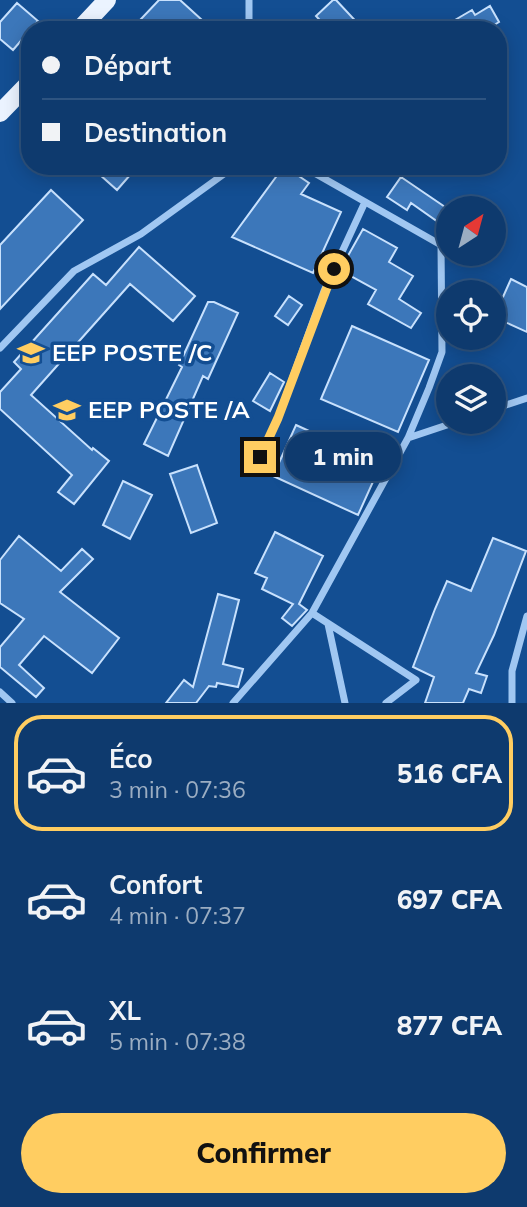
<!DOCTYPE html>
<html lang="fr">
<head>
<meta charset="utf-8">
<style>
  :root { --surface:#0e3a6e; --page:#1c4576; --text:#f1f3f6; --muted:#9badc2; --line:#2e5481; --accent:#ffcd61 }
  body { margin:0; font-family:Mulish,sans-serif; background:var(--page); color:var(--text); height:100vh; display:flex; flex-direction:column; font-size:26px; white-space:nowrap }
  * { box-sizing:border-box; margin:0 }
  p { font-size:23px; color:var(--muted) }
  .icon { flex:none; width:38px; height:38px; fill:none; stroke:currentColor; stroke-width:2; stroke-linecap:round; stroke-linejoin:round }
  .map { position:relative; height:703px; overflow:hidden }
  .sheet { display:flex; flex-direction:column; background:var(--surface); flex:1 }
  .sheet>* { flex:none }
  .top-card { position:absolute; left:21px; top:21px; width:486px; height:154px; border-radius:28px; box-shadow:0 4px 18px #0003,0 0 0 2px var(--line); display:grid; align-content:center; height:154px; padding:0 21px; background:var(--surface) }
  .needle { width:46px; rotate:36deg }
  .fabs { position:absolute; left:436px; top:196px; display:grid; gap:14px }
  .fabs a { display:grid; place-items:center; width:70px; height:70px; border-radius:50%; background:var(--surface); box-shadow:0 4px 18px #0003,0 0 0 2px var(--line); font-size:35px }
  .end { position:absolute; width:32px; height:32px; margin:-16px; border:9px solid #ffcd61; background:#111; box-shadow:0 0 0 4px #111 }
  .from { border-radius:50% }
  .bubble { position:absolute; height:49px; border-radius:24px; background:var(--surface); box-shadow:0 4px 18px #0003,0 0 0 2px var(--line); font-size:23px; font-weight:800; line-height:49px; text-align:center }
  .top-card b { display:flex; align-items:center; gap:24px; height:66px; font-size:26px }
  .top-card b+b { border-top:2px solid var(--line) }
  .top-card i { width:18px; height:18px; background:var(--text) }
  ul { padding:12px 0 0; list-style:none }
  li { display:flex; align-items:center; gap:21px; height:116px; margin:0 14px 10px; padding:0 7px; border:4px solid transparent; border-radius:28px }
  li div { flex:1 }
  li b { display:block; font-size:26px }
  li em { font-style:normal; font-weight:800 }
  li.on { border-color:var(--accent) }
  li>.icon { width:63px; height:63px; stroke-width:1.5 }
  .cta { display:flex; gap:14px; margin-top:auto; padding:14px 21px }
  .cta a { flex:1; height:80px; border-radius:42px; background:var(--accent); color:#111; font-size:28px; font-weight:800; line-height:80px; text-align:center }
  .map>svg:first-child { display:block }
  .building { fill:#3c77ba; stroke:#c8e1fd; stroke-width:2 }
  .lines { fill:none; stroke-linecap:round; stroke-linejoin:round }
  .street { stroke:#a0c7f2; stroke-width:7 }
  .primary { stroke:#ebf3ff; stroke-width:18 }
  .route { stroke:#ffcd61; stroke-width:9 }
  .labels { text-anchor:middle; stroke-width:7; stroke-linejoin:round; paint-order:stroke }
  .poi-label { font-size:24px; font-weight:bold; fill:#fff; stroke:#134e92; text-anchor:start }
</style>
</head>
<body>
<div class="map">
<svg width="527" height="703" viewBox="0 0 527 703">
  <rect width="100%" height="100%" fill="#134e92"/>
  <path class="building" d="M159,0H180L213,30H153L141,19Z
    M333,0H336L364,30H329L316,16Z
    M17,3L38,21L13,50L0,39V22Z
    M490,6L499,22L486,30H438L472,10L475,15Z
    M90,166H138L117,190Z
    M284,166L309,183L301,194L341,212L313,273L232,237Z
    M401,177L448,209V229L411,203L407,210L387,197Z
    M51,190L83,220L0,309V245Z
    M363,229L397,248L389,262L413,276L399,299L421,313L411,328L368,304L376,290L340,270Z
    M139,247L195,296L173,321L130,284L31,395L92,450L93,448L109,461L74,504L58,492L72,475L0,409V392L21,369L14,362L93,274L106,285Z
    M511,279L527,287V332L494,317Z
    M289,296L302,305L288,325L275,316Z
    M208,302H214L238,313L208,379L203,376L168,456L144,444L182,367L179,365Z
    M352,326L429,360L398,432L321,399Z
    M270,373L284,382L270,411L253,401Z
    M296,425L381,464L358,515L273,476Z
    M197,465L217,523L191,533L170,474Z
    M123,481L152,495L130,539L103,525Z
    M275,532L323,556L299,604L307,610L292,626L282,618L293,604L262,589L267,578L255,573Z
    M19,536L61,571L82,549L93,559L60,592L119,638L92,673L44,636L19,665L44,688L36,697L0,667V647L24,619L0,603V560Z
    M493,538L526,551L494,635L476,673L487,676L481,693L469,689L463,703H425L434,677L413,667L435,609L447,581L471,591Z
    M218,594L239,600L223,664L243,669L238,687L217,683L216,687L209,686L196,703H166L184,680L193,687Z"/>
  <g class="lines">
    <path class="street" d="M249,30V0
      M0,348L74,271L141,234L235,166
      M494,409L527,398
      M408,438L456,422
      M260,457L278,418L324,291L365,202
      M312,613L416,680L386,703
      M328,624L345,703
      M0,692L12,703
      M233,703L312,613L408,438L429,388L442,352L441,245L302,166
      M512,703V671L527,616"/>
    <path class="primary" d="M79,30L107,0
      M0,113L30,82"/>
  </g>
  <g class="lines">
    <path class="route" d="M260,457L278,418L334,269"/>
  </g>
  <defs>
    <symbol id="school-bare" viewBox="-9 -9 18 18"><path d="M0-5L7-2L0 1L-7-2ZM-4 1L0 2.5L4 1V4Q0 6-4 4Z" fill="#ffcd61" stroke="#134e92" stroke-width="2.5" paint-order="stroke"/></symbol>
  </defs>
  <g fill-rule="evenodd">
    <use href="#school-bare" x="12" y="334" width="38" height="38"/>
    <use href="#school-bare" x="48" y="391" width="38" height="38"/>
  </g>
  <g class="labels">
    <g class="poi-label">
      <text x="52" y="361">EEP POSTE /C</text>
      <text x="88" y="418">EEP POSTE /A</text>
    </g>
  </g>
</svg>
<div class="fabs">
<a><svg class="needle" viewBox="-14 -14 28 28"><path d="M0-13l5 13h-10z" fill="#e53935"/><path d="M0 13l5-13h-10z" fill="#9badc2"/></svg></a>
<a><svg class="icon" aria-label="locate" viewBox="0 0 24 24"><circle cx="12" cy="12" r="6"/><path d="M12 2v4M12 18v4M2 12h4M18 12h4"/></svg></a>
<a><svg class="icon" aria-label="layers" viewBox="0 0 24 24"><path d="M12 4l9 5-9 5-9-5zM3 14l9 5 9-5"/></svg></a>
</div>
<i class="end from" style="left:334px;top:269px"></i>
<i class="end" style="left:260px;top:457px"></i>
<div class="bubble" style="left:285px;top:432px;width:116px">1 min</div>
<div class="top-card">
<b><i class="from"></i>Départ</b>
<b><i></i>Destination</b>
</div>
</div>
<section class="sheet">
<ul>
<li class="on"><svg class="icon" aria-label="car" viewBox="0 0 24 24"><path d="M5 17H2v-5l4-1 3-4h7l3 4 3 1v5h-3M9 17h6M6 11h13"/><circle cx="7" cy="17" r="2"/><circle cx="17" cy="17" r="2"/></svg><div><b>Éco</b><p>3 min · 07:36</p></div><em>516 CFA</em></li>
<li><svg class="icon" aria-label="car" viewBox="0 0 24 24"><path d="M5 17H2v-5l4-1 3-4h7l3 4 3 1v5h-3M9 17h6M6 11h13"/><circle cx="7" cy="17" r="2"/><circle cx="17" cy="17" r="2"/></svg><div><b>Confort</b><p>4 min · 07:37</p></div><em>697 CFA</em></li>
<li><svg class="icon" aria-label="car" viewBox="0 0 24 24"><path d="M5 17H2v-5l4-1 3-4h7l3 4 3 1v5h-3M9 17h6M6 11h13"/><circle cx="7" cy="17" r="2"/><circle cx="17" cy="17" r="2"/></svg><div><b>XL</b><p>5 min · 07:38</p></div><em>877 CFA</em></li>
</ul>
<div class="cta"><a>Confirmer</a></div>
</section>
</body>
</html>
